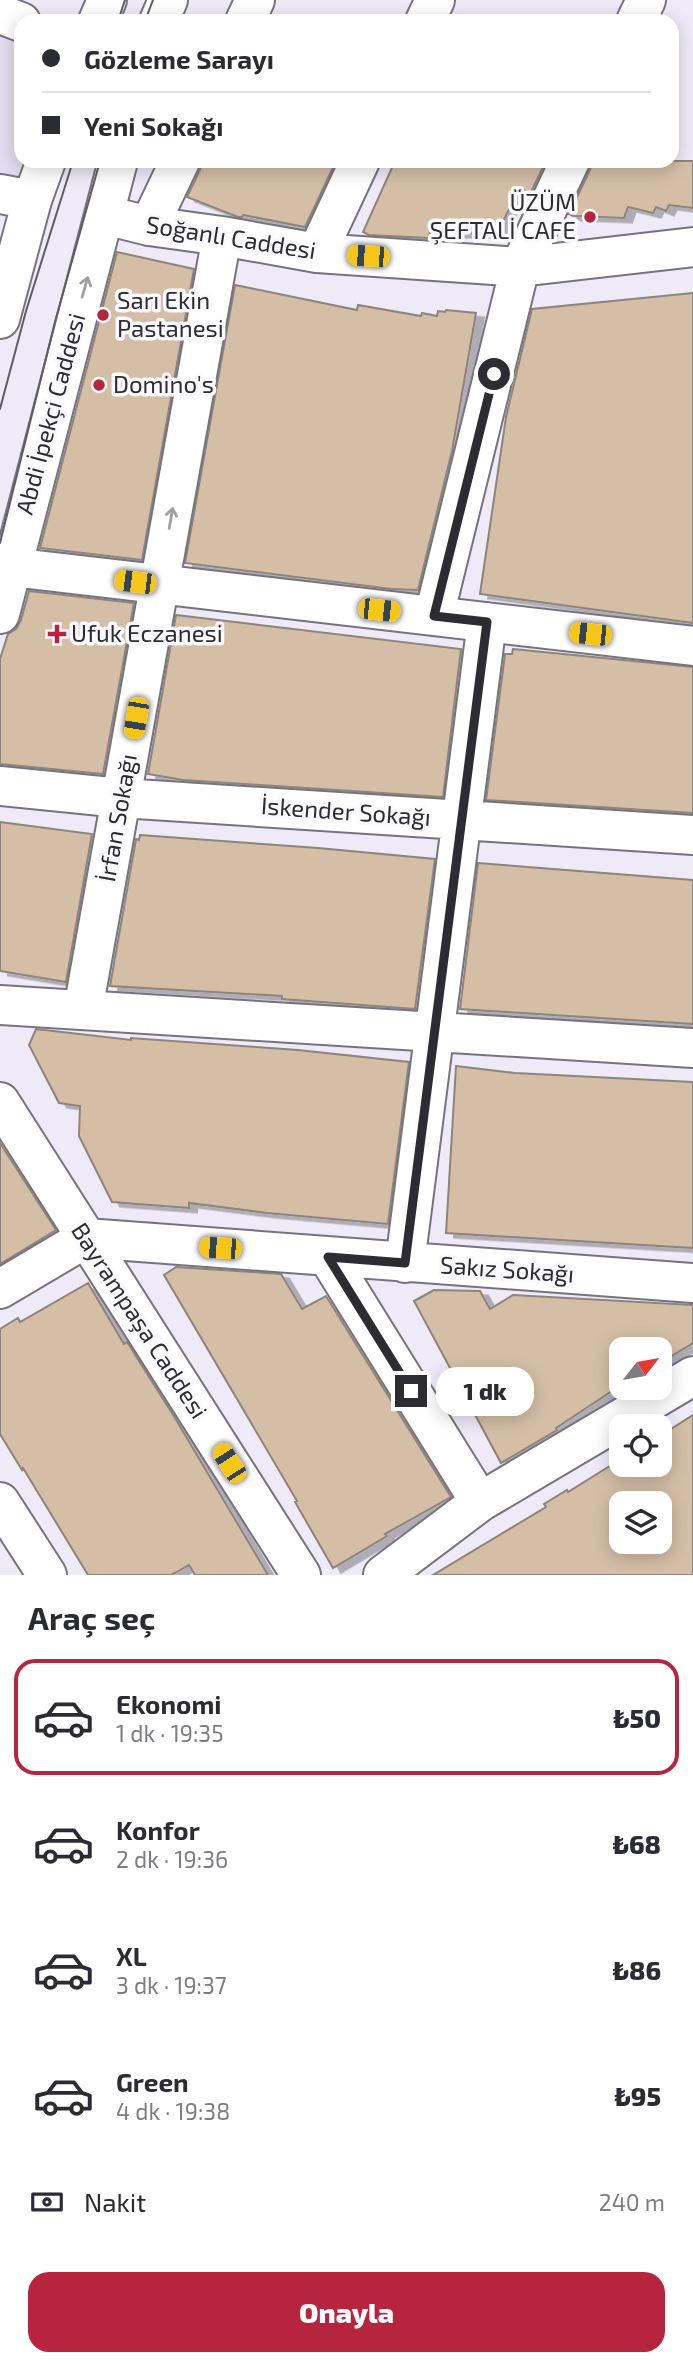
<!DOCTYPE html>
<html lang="tr">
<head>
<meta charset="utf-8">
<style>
  :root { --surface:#fff; --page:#f2f2f3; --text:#2b2b33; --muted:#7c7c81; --line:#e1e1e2; --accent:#b6243d }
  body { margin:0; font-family:"Exo 2",sans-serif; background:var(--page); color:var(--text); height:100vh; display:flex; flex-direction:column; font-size:26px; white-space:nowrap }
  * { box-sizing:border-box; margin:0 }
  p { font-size:23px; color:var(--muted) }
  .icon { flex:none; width:38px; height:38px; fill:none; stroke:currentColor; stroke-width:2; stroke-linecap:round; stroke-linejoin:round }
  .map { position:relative; height:1575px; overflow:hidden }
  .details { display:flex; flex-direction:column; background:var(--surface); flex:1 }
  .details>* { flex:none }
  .guide { position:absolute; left:14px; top:14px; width:665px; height:154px; border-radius:21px; box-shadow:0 4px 18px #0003; display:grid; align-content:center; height:154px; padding:0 28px; background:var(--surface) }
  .needle { width:46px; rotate:59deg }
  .tools { position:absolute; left:609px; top:1337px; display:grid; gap:14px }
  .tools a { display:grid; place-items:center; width:63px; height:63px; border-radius:14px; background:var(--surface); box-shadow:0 4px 18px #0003; font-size:35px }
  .end { position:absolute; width:32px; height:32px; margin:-16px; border:9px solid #2d2c31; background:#fff; box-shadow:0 0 0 4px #fff }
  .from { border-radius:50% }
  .bubble { position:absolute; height:49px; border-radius:21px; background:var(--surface); box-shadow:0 4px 18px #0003; font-size:23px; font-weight:800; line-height:49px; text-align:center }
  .car { position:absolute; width:21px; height:42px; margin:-21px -10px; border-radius:9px; box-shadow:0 0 5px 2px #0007; background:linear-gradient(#f5c518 24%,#345 0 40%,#f5c518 0 76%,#345 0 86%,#f5c518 0) }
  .guide b { display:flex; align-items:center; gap:24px; height:66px; font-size:26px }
  .guide b+b { border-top:2px solid var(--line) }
  .guide i { width:18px; height:18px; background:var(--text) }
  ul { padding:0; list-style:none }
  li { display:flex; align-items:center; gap:21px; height:116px; margin:0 14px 10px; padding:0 14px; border:4px solid transparent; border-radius:21px }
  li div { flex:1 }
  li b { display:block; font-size:26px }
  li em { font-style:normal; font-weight:800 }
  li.selected { border-color:var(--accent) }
  li>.icon { width:63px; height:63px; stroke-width:1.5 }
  h2 { padding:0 28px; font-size:32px; line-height:84px }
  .pay { display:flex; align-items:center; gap:18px; height:77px; padding:0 28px; font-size:26px }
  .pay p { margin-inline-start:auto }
  .action { display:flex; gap:14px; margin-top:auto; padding:14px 28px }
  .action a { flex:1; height:80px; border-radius:21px; background:var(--accent); color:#fff; font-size:28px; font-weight:800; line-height:80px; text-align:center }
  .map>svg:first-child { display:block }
  .built { fill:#e3ddf1 }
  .building { fill:#d4bea6; stroke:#8d847b; stroke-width:2; fill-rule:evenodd; filter:url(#shadow) }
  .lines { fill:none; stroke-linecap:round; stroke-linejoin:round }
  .minor-casing { stroke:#76737e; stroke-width:42 }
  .major-casing { stroke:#76737e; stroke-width:42 }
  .minor { stroke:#fff; stroke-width:38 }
  .major { stroke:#fff; stroke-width:38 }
  .tram { stroke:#5f5d64; stroke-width:2 }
  .oneway { stroke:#a0a0a2 }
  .route { stroke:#2d2c31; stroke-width:9 }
  .poi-dot { fill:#b6243d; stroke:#faf9fe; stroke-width:2.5 }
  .labels { text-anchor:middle; stroke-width:7; stroke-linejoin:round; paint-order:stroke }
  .poi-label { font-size:24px; fill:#2d2c31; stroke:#faf9fe; text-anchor:start }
  .street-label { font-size:24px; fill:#2d2c31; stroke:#faf9fe }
</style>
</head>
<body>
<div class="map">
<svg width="693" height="1575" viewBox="0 0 693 1575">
  <defs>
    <filter id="shadow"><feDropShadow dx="8" dy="4.5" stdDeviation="0" flood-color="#0004"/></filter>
  </defs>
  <rect width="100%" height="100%" fill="#eeeaf7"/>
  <path class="built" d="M0,24L21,32V161H26L15,189L0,185Z"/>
  <path class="building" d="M202,161H336L305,227L243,215L242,217H238L187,197L200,170Z
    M395,161H546L530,194L520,188L497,233H430L428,238L369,235L363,232Z
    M592,161H693V208L669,205L666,211L656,207L653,213L628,207L624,218L573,216L569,214L590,170Z
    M117,252L194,269L142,560L40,548Z
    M235,285L357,310L358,305L421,316L422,313L437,316L438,311L445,312L446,310L476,313L452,451L418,590L391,589L185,563Z
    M693,293V623L480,594L506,417L532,309Z
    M29,591L134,603L103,774L0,764V659L8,634L16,629L21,620Z
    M176,615L461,649L443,797L183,780L148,774Z
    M513,649L693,667V813L486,800L505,654H512Z
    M0,822L92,834L66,982L0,971Z
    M140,835L318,848L435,859L415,1009L282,999V996L110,986L136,839L139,840Z
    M478,863L693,880V1024L460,1009Z
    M36,1029L131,1040V1038L298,1050L409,1062L388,1224L267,1213L189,1203V1208L112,1202L79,1136L80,1106L59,1103L29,1045Z
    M456,1066L515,1073L693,1082V1248L446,1233Z
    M0,1143L56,1230L0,1264Z
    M176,1267L281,1274L302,1309L326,1296L451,1497L385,1534L387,1536L333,1568L295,1502L297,1501L164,1275Z
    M88,1283L124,1344L127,1342L175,1418L268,1575H195L189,1565L171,1575H88L23,1468L22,1470L0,1434V1329L18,1318L20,1322Z
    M434,1290L480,1291L490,1309L513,1295L693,1305V1343L660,1363V1349H621V1385L556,1428L557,1430L501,1463L414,1301Z
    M693,1415V1575H433L546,1507L544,1504L567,1490L568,1492L621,1459V1465H660V1436ZM621,1503H660V1542H621Z"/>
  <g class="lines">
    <defs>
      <path id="minor" d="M0,14L21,22
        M245,21L255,0
        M425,21L435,0
        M636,21L646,0
        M0,194L32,200
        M105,215L149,226L222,236L317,253L520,267L693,247
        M149,226L180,161
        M317,253L360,161
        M11,567L693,646
        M434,616L520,267L570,161
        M0,786L121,798L693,835
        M0,1005L693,1048
        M83,1010L222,236
        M0,1102L301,1575
        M328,1257L480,1502
        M405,1263L487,622
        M0,1289L86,1238L693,1283
        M0,1502L47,1575
        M383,1575L480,1502L693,1376"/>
      <path id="major" d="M98,21L107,0
        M159,21L168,0
        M0,319L32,200L46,161
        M0,614L118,161"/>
    </defs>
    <use href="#minor" class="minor-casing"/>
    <use href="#major" class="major-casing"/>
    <use href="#minor" class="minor"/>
    <use href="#major" class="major"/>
    <path class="tram" d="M118,21L125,0
      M145,21L153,0
      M0,409L26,311L73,161
      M0,543L56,318L100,161"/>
  </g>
  <defs><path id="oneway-shaft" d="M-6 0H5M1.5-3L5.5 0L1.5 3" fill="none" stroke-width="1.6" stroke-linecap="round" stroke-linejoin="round" transform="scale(1.75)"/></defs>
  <g class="oneway">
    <use href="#oneway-shaft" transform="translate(85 287) rotate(-74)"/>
    <use href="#oneway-shaft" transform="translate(171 518) rotate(-80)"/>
  </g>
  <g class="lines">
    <path class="route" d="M411,1391L328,1257L405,1263L487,622L434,616L494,374"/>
  </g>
  <g class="poi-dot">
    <circle cx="590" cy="217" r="7"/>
    <circle cx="103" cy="315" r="7"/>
    <circle cx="99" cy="385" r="7"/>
    <path d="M53.5 623.5h7v7h7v7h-7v7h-7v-7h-7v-7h7z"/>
  </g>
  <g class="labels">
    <g class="poi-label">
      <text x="576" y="211" text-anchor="end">ÜZÜM<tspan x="576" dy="28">ŞEFTALİ CAFE</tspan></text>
      <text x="117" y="309">Sarı Ekin<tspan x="117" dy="28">Pastanesi</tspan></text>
      <text x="113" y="393">Domino's</text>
      <text x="71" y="642">Ufuk Eczanesi</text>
    </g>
    <g class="street-label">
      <text transform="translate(231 238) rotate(9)" y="8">Soğanlı Caddesi</text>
      <text transform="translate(51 414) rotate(-75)" y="8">Abdi İpekçi Caddesi</text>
      <text transform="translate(346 812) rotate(4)" y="8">İskender Sokağı</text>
      <text transform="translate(118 818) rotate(-80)" y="8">İrfan Sokağı</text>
      <text transform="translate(507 1270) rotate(4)" y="8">Sakız Sokağı</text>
      <text transform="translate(139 1321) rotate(57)" y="8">Bayrampaşa Caddesi</text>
    </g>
  </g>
</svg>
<div class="tools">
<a><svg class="needle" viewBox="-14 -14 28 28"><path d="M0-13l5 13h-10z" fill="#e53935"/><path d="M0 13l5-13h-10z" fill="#7c7c81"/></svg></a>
<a><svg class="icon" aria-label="locate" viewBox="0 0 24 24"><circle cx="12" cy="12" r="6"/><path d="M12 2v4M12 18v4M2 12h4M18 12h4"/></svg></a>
<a><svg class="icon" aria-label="layers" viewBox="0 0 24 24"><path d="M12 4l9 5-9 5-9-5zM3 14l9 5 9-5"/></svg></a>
</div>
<i class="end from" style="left:494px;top:374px"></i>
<i class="end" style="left:411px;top:1391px"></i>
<div class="bubble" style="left:436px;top:1367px;width:98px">1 dk</div>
<i class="car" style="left:368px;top:256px;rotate:274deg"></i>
<i class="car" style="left:135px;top:582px;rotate:277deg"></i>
<i class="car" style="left:379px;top:610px;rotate:96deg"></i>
<i class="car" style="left:590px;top:634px;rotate:276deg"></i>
<i class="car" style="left:136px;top:718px;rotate:190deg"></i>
<i class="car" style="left:220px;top:1248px;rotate:274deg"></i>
<i class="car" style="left:229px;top:1463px;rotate:327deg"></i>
<div class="guide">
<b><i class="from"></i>Gözleme Sarayı</b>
<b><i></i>Yeni Sokağı</b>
</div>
</div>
<section class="details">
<h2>Araç seç</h2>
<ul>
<li class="selected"><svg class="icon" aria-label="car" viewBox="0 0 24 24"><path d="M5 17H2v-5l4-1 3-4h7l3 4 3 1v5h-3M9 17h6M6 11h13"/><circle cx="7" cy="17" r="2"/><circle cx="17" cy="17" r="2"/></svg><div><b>Ekonomi</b><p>1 dk · 19:35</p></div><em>₺50</em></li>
<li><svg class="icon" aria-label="car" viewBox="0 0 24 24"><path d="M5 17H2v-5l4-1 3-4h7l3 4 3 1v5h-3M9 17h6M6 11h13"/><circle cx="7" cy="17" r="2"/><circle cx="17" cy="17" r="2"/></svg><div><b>Konfor</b><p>2 dk · 19:36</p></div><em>₺68</em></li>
<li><svg class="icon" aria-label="car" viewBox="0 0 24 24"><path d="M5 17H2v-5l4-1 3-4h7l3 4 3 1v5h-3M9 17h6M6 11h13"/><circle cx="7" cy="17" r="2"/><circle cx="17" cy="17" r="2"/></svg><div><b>XL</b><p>3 dk · 19:37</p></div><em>₺86</em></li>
<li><svg class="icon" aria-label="car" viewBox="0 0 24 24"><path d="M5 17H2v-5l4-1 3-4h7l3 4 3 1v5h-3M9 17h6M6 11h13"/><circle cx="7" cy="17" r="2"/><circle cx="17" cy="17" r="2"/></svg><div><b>Green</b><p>4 dk · 19:38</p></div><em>₺95</em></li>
</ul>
<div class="pay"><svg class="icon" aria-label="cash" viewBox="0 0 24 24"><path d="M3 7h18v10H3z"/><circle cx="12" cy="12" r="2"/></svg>Nakit<p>240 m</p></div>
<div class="action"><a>Onayla</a></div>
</section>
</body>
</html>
